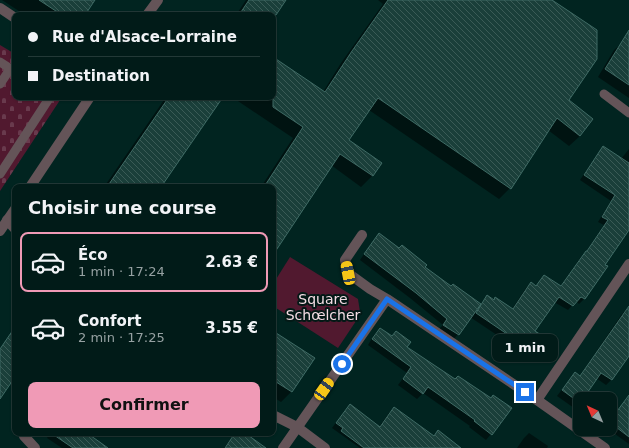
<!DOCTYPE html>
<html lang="fr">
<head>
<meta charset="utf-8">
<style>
  :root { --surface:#011b18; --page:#0f2825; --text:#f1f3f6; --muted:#96a1a2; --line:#233937; --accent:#f09ab6 }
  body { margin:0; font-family:"DejaVu Sans",sans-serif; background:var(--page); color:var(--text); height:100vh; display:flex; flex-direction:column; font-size:15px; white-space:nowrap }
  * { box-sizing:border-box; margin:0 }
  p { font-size:13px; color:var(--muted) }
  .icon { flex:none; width:22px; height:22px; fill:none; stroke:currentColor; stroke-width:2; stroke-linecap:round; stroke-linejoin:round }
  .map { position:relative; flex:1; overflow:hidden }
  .panel { position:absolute; left:12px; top:184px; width:264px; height:252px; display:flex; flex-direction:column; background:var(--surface); border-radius:8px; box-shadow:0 1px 3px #0004,0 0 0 1px var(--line) }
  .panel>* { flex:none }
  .guide { position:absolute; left:12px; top:12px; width:264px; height:88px; border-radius:8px; box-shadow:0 1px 3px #0004,0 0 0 1px var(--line); display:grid; align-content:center; height:88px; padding:0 16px; background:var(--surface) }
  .needle { width:26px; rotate:316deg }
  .buttons { position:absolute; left:573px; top:392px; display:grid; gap:8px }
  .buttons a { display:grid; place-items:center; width:44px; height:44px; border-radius:8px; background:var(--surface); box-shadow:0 1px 3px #0004,0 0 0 1px var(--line); font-size:20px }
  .end { position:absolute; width:18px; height:18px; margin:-9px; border:5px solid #1a73e8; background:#fff; box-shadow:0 0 0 2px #fff }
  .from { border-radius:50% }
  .bubble { position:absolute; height:28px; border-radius:8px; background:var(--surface); box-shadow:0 1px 3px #0004,0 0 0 1px var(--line); font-size:13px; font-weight:800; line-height:28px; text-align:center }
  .car { position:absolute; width:12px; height:24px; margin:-12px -6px; border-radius:5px; box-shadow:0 0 3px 1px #0007; background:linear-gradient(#f5c518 24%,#345 0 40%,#f5c518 0 76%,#345 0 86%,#f5c518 0) }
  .guide b { display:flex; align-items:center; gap:14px; height:38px; font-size:15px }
  .guide b+b { border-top:1px solid var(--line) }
  .guide i { width:10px; height:10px; background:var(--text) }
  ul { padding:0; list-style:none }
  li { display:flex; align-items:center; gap:12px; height:60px; margin:0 8px 6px; padding:0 8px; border:2px solid transparent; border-radius:8px }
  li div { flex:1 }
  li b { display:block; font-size:15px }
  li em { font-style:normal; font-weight:800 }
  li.selected { border-color:var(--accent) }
  li>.icon { width:36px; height:36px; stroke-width:1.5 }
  h2 { padding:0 16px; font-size:18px; line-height:48px }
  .action { display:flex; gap:8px; margin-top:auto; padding:8px 16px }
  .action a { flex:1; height:46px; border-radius:8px; background:var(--accent); color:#111; font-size:16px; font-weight:800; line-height:46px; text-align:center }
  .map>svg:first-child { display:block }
  .cemetery { fill:url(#cemetery-stones) }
  .park { fill:#51192f }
  .shadow { fill:#0007 }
  .building { fill:url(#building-back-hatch); stroke:#3f6b65 }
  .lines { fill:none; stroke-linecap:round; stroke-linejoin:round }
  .service { stroke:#645458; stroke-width:9 }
  .minor { stroke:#645458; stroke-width:10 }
  .tertiary { stroke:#645458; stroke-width:10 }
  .route { stroke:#1a73e8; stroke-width:5 }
  .labels { text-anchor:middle; stroke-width:4; stroke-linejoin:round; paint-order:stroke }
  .park-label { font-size:14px; fill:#f5dde4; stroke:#031916 }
</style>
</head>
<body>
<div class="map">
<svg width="629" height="448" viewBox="0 0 629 448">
  <defs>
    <pattern id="cemetery-stones" width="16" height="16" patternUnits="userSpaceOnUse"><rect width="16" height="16" fill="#51192f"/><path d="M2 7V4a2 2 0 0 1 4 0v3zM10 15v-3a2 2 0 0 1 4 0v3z" fill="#693a4d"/></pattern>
    <pattern id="building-back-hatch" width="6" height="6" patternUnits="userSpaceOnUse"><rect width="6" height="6" fill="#1a3f3a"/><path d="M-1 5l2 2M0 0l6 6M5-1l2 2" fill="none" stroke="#3a5b56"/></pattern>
  </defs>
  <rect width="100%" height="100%" fill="#012420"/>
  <path class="cemetery" d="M0,45L15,54V97H62L0,191Z"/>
  <path class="park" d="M290,257L358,299L360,312L356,321L338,348L273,306V284Z"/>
  <path class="shadow" d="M2,0H94L84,15H25Z
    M246,0H285L273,17V15H236Z
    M378,0H551L568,100L592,119L580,136L569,146L548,130L510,188L499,199L369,110L348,141L381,163L372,176L361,187L331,165L273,253V187H261L293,138L232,97H273V58L323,92L341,63L383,4Z
    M622,43L629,47V98L598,77L614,50Z
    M166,97H222L160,187H104Z
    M604,147L621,159L629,149V228L604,265L607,267L584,299L579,304L576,301L568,310L554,302L534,331L538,354L533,359L470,317L458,334L453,340L438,330L443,325L410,298L360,260L374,240L424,267L451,288L480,305L487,297L512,309L526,288L531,283L536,286L544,276L560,287L581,257L586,252L604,225L598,222L611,201L580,180L599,152Z
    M628,308L629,309V342L627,357L611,380L606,385L596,378L582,399H580L579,403L574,408L557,396L570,379L579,377L622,314Z
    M380,329L406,347L491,434L486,440L469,427L470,426L423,393L417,399L398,385L407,373L368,345L374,335Z
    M273,332L313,359L291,392L281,402L273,397Z
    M622,406L629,411V444L608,429H610L611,425L610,424V420Z
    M394,408L433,436L438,432L443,448H360L332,428L346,409L379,427L389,413Z
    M50,433H94L91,437L97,448H62L47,438Z
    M169,433H178L174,437Z
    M235,433H243L250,448H224Z
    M529,433L548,446L547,448H517L524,438Z"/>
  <path class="building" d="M39,0H95L85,15H62Z
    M249,0H286L276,15H239Z
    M388,0H552L597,30V59L569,100L593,119L580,136L557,118L511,189L378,98L349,140L382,163L373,176L340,154L273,255V187H264L303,127L273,107V57L325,92L352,51Z
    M629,30V85L605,69Z
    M169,97H223L161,187H107Z
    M603,146L629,163V230L605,265L608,266L585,299L581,297L573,306L559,297L535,331L549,340L538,355L476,313L487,295L494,300L495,297L513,309L531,282L536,286L544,275L561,286L586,251H587L608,220L602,217L615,195L584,175Z
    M379,233L399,248L402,245L427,265L425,267L451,286L453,284L481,304L459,335L443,325L447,319L416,293L364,254Z
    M629,306V356L612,380L601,373L583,399H580V403L562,390L575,372L580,376Z
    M15,327V377L0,399V349Z
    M380,328L392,336L396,331L411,342L407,347L455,379L458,376L491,398L493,395L512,408L492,435L474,421L475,420L428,387L423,394L403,379L411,367L372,339Z
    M273,331L315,358L292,392L273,380Z
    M629,395V437L612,424L615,420L612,418Z
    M350,404L380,427L394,407L434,436L438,430L461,448H364L341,431L343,428L336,423Z
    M51,433H87L108,448H73Z
    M235,433H245L266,448H225Z"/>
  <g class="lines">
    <path class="service" d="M0,62L14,71
      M0,84L10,69
      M604,94L629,113
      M0,174L50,97"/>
    <path class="minor" d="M0,8L15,18
      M7,220L15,229
      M362,235L345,260L348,273L370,289L387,299L537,400L605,448
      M537,400L629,264
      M273,415L297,427L325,448
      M25,433L24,436L35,448
      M283,448L387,299"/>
    <path class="tertiary" d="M147,15L158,0
      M30,187L90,97
      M0,231L15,209"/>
  </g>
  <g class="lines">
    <path class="route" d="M342,364L387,299L525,392"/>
  </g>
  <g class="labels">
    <g class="park-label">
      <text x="323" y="304">Square<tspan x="323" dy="16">Schœlcher</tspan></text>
    </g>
  </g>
</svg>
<div class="buttons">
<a><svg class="needle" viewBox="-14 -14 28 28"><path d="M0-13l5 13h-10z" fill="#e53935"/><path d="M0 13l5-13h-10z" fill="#96a1a2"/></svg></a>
</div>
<i class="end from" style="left:342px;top:364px"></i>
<i class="end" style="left:525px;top:392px"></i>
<div class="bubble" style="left:492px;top:334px;width:66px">1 min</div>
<i class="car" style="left:348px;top:273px;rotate:349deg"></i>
<i class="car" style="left:324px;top:389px;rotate:35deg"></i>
<div class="guide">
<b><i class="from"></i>Rue d'Alsace-Lorraine</b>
<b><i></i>Destination</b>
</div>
<section class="panel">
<h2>Choisir une course</h2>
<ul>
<li class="selected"><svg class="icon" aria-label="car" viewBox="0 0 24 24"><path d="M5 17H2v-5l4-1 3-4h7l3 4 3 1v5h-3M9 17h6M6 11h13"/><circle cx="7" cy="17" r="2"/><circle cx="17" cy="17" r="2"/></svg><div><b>Éco</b><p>1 min · 17:24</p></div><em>2.63 €</em></li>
<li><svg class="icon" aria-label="car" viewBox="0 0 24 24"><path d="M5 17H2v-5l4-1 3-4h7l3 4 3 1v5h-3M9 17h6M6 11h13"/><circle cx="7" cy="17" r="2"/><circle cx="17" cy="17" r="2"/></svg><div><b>Confort</b><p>2 min · 17:25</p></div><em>3.55 €</em></li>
</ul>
<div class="action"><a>Confirmer</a></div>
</section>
</div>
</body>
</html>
